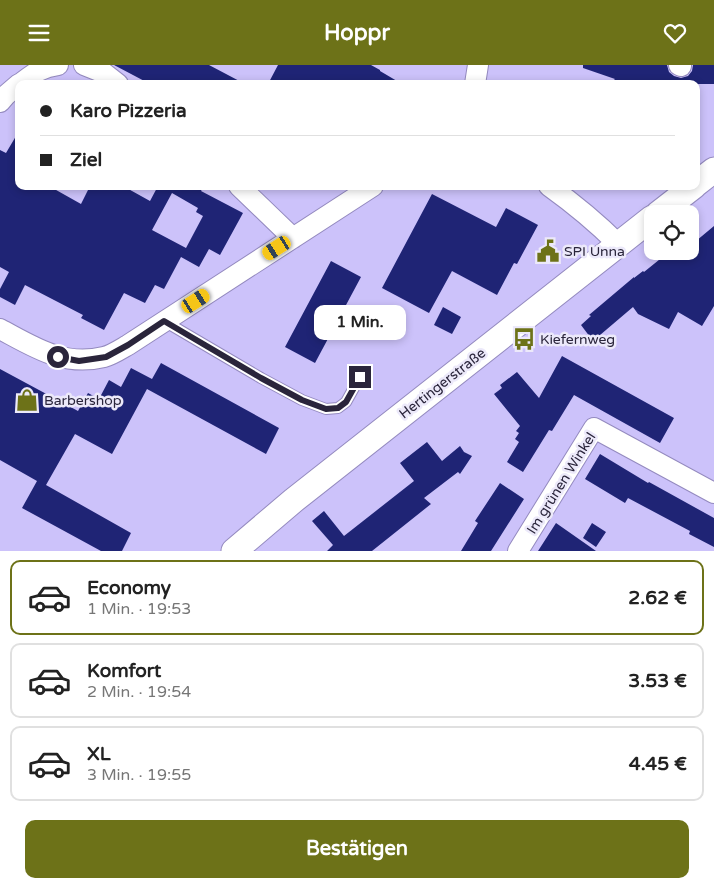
<!DOCTYPE html>
<html lang="de">
<head>
<meta charset="utf-8">
<style>
  :root { --surface:#fff; --page:#f6f6f6; --text:#222; --muted:#767676; --line:#e0e0e0; --accent:#6d7218 }
  body { margin:0; font-family:"Varela Round",sans-serif; background:var(--page); color:var(--text); height:100vh; display:flex; flex-direction:column; font-size:19px; white-space:nowrap }
  * { box-sizing:border-box; margin:0 }
  p { font-size:16px; color:var(--muted) }
  .icon { flex:none; width:28px; height:28px; fill:none; stroke:currentColor; stroke-width:2; stroke-linecap:round; stroke-linejoin:round }
  .map { position:relative; height:486px; overflow:hidden }
  .side { display:flex; flex-direction:column; background:var(--surface); flex:1 }
  .side>* { flex:none }
  .guide { position:absolute; left:15px; top:15px; width:685px; height:110px; border-radius:10px; box-shadow:0 2px 8px #0003; display:grid; align-content:center; height:110px; padding:0 25px; background:var(--surface) }
  .controls { position:absolute; left:644px; top:140px; display:grid; gap:10px }
  .controls a { display:grid; place-items:center; width:55px; height:55px; border-radius:10px; background:var(--surface); box-shadow:0 2px 8px #0003; font-size:25px }
  .end { position:absolute; width:22px; height:22px; margin:-11px; border:6px solid #2a253b; background:#fff; box-shadow:0 0 0 2px #fff }
  .from { border-radius:50% }
  .bubble { position:absolute; height:35px; border-radius:10px; background:var(--surface); box-shadow:0 2px 8px #0003; font-size:16px; font-weight:800; line-height:35px; text-align:center }
  .car { position:absolute; width:15px; height:30px; margin:-15px -8px; border-radius:6px; box-shadow:0 0 4px 1px #0007; background:linear-gradient(#f5c518 24%,#345 0 40%,#f5c518 0 76%,#345 0 86%,#f5c518 0) }
  .guide b { display:flex; align-items:center; gap:18px; height:48px; font-size:19px }
  .guide b+b { border-top:1px solid var(--line) }
  .guide i { width:12px; height:12px; background:var(--text) }
  ul { padding:9px 0 0; list-style:none }
  li { display:flex; align-items:center; gap:15px; height:75px; margin:0 10px 8px; padding:0 15px; border:2px solid var(--line); border-radius:10px }
  li div { flex:1 }
  li b { display:block; font-size:19px }
  li em { font-style:normal; font-weight:800 }
  li.current { border-color:var(--accent) }
  li>.icon { width:45px; height:45px; stroke-width:1.5 }
  .action { display:flex; gap:10px; margin-top:auto; padding:10px 25px }
  .action a { flex:1; height:58px; border-radius:10px; background:var(--accent); color:#fff; font-size:20px; font-weight:800; line-height:58px; text-align:center }
  header { display:flex; justify-content:space-between; align-items:center; height:65px; padding:0 25px; background:var(--accent); color:#fff; font-size:22px; font-weight:800 }
  .map>svg:first-child { display:block }
  .building { fill:#1f2475; fill-rule:evenodd }
  .lines { fill:none; stroke-linecap:round; stroke-linejoin:round }
  .service-casing { stroke:#948abf; stroke-width:12 }
  .minor-casing { stroke:#948abf; stroke-width:22 }
  .tertiary-casing { stroke:#948abf; stroke-width:27 }
  .service { stroke:#fff; stroke-width:10 }
  .minor { stroke:#fff; stroke-width:20 }
  .tertiary { stroke:#fff; stroke-width:25 }
  .route { stroke:#2a253b; stroke-width:6 }
  .labels { text-anchor:middle; stroke-width:5; stroke-linejoin:round; paint-order:stroke }
  .poi-label { font-size:14px; fill:#2a253b; stroke:#ece9fa; text-anchor:start }
  .street-label { font-size:14px; fill:#2a253b; stroke:#ece9fa }
</style>
</head>
<body>
<header><svg class="icon" aria-label="menu" viewBox="0 0 24 24"><path d="M4 6h16M4 12h16M4 18h16"/></svg>Hoppr<svg class="icon" aria-label="heart" viewBox="0 0 24 24"><path d="M12 20l-8-8c-3-5 5-10 8-4 3-6 11-1 8 4z"/></svg></header>
<div class="map">
<svg width="714" height="486" viewBox="0 0 714 486">
  <rect width="100%" height="100%" fill="#ccc2fa"/>
  <path class="building" d="M114,0H209L245,19H150Z
    M278,0H371L380,5V6L402,19H268Z
    M583,0H667L669,7L674,11L681,13L688,11L692,6L693,0H714V19H625L614,15L615,14L583,3Z
    M19,66V121H49L81,139L90,121H123L150,136L158,121H204L201,126L243,148L220,190L209,184L199,202L181,192L164,224L155,220L145,238L124,228L104,265L81,253L83,250L25,220L15,240L0,232V224L9,207L0,202V85L6,88ZM172,128L198,143L196,147L203,151L186,183L152,165Z
    M432,129L496,162L506,143L538,160L517,199L514,198L497,230L452,206L429,248L382,223Z
    M714,161V241L702,261L678,247L669,264L638,249L633,242L593,276L581,260L591,251L589,250L634,212V213L643,206L644,207L670,186H690V181Z
    M331,196L361,212L315,298L285,282Z
    M443,242L461,252L452,269L434,260Z
    M562,291L674,353L660,378L574,330L552,366L549,365L523,407L507,397L519,377L515,374L519,368L516,366L520,361L494,329L502,323L500,320L517,307L539,333Z
    M161,298L279,363L266,389L147,324L112,389L75,369L46,420L131,468L122,486H101L22,443L37,416L0,395V304L78,346L88,328L99,334L109,315L121,322L131,303L152,314Z
    M427,377L442,396L460,381L464,387L472,391L460,409L458,407L424,433L431,439L372,486H327L333,480L312,456L324,446L344,471L414,416L400,398Z
    M600,389L648,418L649,417L714,453V482L689,469L690,466L628,433L625,438L585,414Z
    M500,418L524,434L491,486H461L478,458L475,456Z
    M556,458L596,486H538Z
    M592,458L606,467L596,482L583,473Z"/>
  <g class="lines">
    <defs>
      <path id="service" d="M164,256L261,313L302,335L326,344L338,343L346,337L360,312"/>
      <path id="minor" d="M84,0L104,8L118,19
        M679,0L681,1
        M20,19C33,9 41,2 58,0
        M475,19L478,0
        M0,37L6,30L19,19
        M239,121L293,173
        M549,121C574,139 597,158 618,179
        M0,264C34,282 63,302 104,292C112,290 121,284 128,280L373,121
        M518,486L594,363L714,428"/>
      <path id="tertiary" d="M696,119L714,105
        M658,149L694,121
        M234,486L294,435L652,153"/>
    </defs>
    <use href="#service" class="service-casing"/>
    <use href="#minor" class="minor-casing"/>
    <use href="#tertiary" class="tertiary-casing"/>
    <use href="#service" class="service"/>
    <use href="#minor" class="minor"/>
    <use href="#tertiary" class="tertiary"/>
  </g>
  <g class="lines">
    <path class="route" d="M58,292L79,296L106,292L128,280L164,256L261,313L302,335L326,344L338,343L346,337L360,312"/>
  </g>
  <defs>
    <symbol id="civic-bare" viewBox="-9 -9 18 18"><path d="M-.6-6.5H3V-4.5H.6V-3L4-1V1h2V6H-6V1h2V-1L-.6-3ZM-1.2 2.5V6h2.4V2.5Z" fill="#6d7218" stroke="#ece9fa" stroke-width="2.5" paint-order="stroke"/></symbol>
    <symbol id="bus-bare" viewBox="-9 -9 18 18"><path d="M-5-6H5V4H4V6H2V4H-2V6H-4V4H-5ZM-3.5-4V0h7V-4ZM-3.5 1.2v1.5H-2V1.2ZM2 1.2v1.5H3.5V1.2Z" fill="#6d7218" stroke="#ece9fa" stroke-width="2.5" paint-order="stroke"/></symbol>
    <symbol id="shop-bare" viewBox="-9 -9 18 18"><path d="M-5-2.5h2.3a2.7 3.5 0 0 1 5.4 0H5L5.5 6h-11ZM-1.5-2.5h3a1.5 2.3 0 0 0-3 0Z" fill="#6d7218" stroke="#ece9fa" stroke-width="2.5" paint-order="stroke"/></symbol>
  </defs>
  <g fill-rule="evenodd">
    <use href="#civic-bare" x="532" y="170" width="32" height="32"/>
    <use href="#bus-bare" x="508" y="258" width="32" height="32"/>
    <use href="#shop-bare" x="11" y="319" width="32" height="32"/>
  </g>
  <g class="labels">
    <g class="poi-label">
      <text x="564" y="191">SPI Unna</text>
      <text x="540" y="279">Kiefernweg</text>
      <text x="44" y="340">Barbershop</text>
    </g>
    <g class="street-label">
      <text transform="translate(442 318) rotate(-38)" y="5">Hertingerstraße</text>
      <text transform="translate(561 418) rotate(-58)" y="5">Im grünen Winkel</text>
    </g>
  </g>
</svg>
<div class="controls">
<a><svg class="icon" aria-label="locate" viewBox="0 0 24 24"><circle cx="12" cy="12" r="6"/><path d="M12 2v4M12 18v4M2 12h4M18 12h4"/></svg></a>
</div>
<i class="end from" style="left:58px;top:292px"></i>
<i class="end" style="left:360px;top:312px"></i>
<div class="bubble" style="left:314px;top:240px;width:92px">1 Min.</div>
<i class="car" style="left:277px;top:183px;rotate:237deg"></i>
<i class="car" style="left:196px;top:236px;rotate:57deg"></i>
<div class="guide">
<b><i class="from"></i>Karo Pizzeria</b>
<b><i></i>Ziel</b>
</div>
</div>
<section class="side">
<ul>
<li class="current"><svg class="icon" aria-label="car" viewBox="0 0 24 24"><path d="M5 17H2v-5l4-1 3-4h7l3 4 3 1v5h-3M9 17h6M6 11h13"/><circle cx="7" cy="17" r="2"/><circle cx="17" cy="17" r="2"/></svg><div><b>Economy</b><p>1 Min. · 19:53</p></div><em>2.62 €</em></li>
<li><svg class="icon" aria-label="car" viewBox="0 0 24 24"><path d="M5 17H2v-5l4-1 3-4h7l3 4 3 1v5h-3M9 17h6M6 11h13"/><circle cx="7" cy="17" r="2"/><circle cx="17" cy="17" r="2"/></svg><div><b>Komfort</b><p>2 Min. · 19:54</p></div><em>3.53 €</em></li>
<li><svg class="icon" aria-label="car" viewBox="0 0 24 24"><path d="M5 17H2v-5l4-1 3-4h7l3 4 3 1v5h-3M9 17h6M6 11h13"/><circle cx="7" cy="17" r="2"/><circle cx="17" cy="17" r="2"/></svg><div><b>XL</b><p>3 Min. · 19:55</p></div><em>4.45 €</em></li>
</ul>
<div class="action"><a>Bestätigen</a></div>
</section>
</body>
</html>
